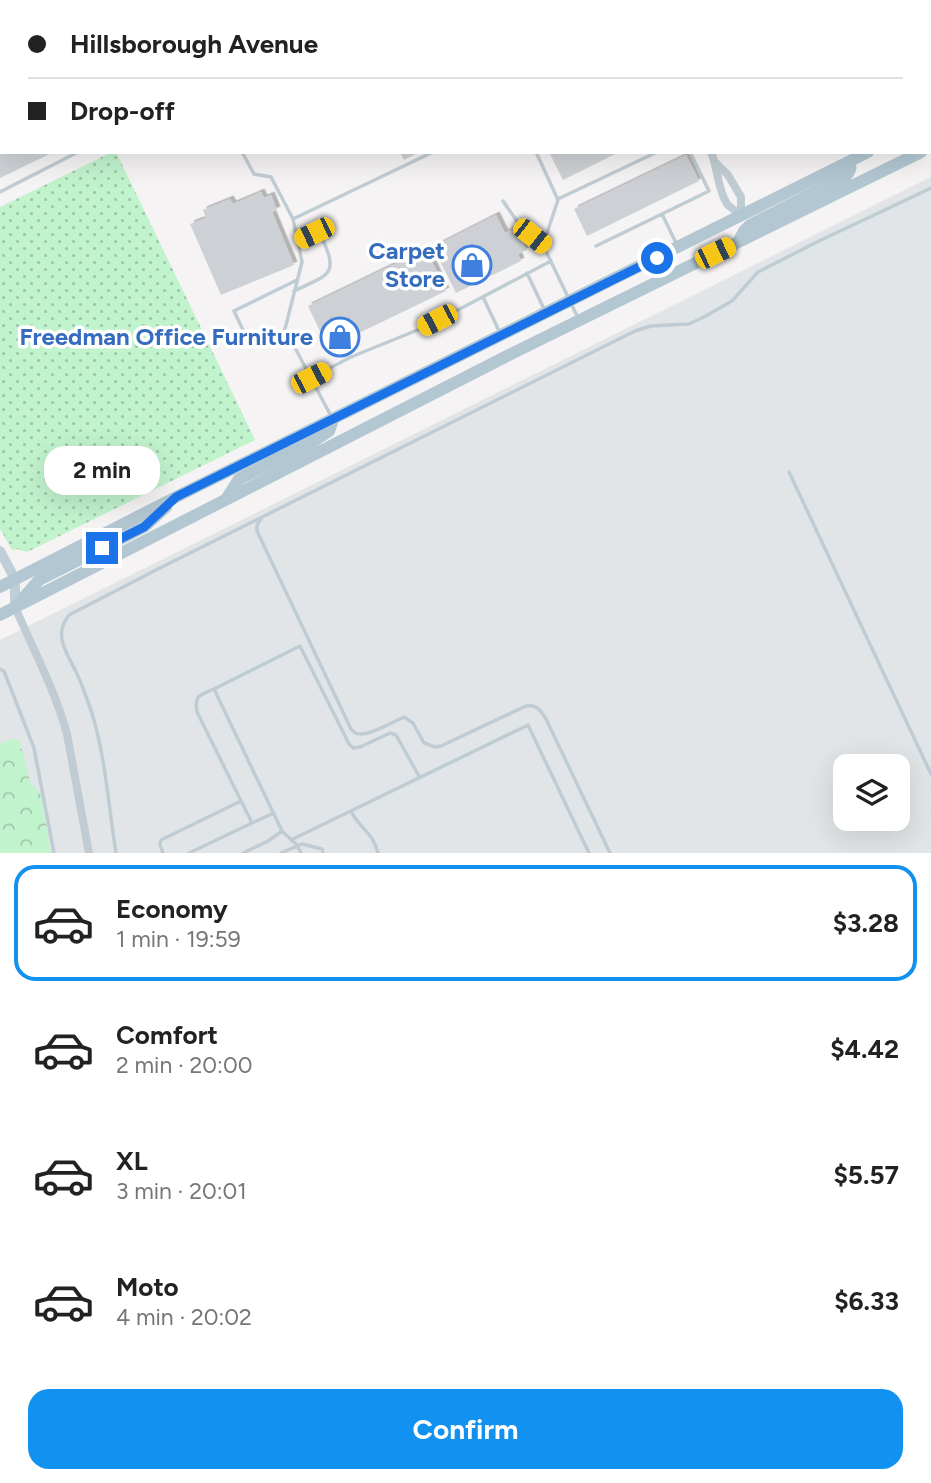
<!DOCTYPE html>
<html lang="en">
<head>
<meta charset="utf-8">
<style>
  :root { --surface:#fff; --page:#f2f2f2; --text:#222; --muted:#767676; --line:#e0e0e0; --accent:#1192f1 }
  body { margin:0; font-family:Figtree,sans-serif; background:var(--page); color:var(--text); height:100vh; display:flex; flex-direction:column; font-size:26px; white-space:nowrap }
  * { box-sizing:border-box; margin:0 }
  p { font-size:23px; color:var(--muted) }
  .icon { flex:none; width:38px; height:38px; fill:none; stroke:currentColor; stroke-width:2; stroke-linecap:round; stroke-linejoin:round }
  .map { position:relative; height:853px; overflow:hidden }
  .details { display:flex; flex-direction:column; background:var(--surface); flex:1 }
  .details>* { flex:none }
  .banner { position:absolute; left:0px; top:0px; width:931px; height:154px; box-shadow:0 7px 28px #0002; display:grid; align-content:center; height:154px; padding:0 28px; background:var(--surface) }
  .buttons { position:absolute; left:833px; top:754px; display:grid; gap:14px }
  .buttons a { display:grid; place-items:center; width:77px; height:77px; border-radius:14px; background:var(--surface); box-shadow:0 7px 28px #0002; font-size:35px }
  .end { position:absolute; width:32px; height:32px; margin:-16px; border:9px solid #1a73e8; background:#fff; box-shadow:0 0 0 4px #fff }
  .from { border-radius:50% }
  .bubble { position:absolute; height:49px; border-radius:21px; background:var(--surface); box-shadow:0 7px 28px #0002; font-size:23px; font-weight:700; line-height:49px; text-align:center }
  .car { position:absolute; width:21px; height:42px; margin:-21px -10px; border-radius:9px; box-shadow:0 0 5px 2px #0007; background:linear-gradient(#f5c518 24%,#345 0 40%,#f5c518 0 76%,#345 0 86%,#f5c518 0) }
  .banner b { display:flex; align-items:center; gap:24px; height:66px; font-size:26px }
  .banner b+b { border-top:2px solid var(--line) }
  .banner i { width:18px; height:18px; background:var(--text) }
  ul { padding:12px 0 0; list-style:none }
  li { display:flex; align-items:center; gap:21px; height:116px; margin:0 14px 10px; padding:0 14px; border:4px solid transparent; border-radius:21px }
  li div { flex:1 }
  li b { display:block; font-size:26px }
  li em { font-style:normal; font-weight:700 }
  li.active { border-color:var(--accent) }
  li>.icon { width:63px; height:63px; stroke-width:1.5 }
  .button { display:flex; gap:14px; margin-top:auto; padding:14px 28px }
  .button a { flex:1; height:80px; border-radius:21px; background:var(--accent); color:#fff; font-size:28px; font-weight:700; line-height:80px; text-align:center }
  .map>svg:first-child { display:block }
  .airport { fill:#e2e5e7; fill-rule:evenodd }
  .grass { fill:url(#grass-dots) }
  .forest { fill:url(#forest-crowns) }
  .building { fill:#cdd1d5; filter:url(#shadow) }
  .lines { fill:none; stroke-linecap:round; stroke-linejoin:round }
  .service { stroke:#c0ccd3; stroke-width:3.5 }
  .minor { stroke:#c0ccd3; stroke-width:8 }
  .secondary { stroke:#c0ced7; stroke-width:10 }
  .primary { stroke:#b2c7d2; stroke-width:12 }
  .route { stroke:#1a73e8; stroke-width:9 }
  .labels { text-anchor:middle; stroke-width:7; stroke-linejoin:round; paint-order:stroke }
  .shop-label { font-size:24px; font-weight:bold; fill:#366cbe; stroke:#fff; text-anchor:end }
</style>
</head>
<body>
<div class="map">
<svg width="931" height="853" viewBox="0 0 931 853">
  <defs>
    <pattern id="grass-dots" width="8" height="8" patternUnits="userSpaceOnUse" patternTransform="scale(1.75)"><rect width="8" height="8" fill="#c1f3cd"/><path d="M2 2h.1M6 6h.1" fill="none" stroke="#9fc8aa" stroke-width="1.8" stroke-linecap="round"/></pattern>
    <pattern id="forest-crowns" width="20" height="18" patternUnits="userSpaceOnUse" patternTransform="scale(1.75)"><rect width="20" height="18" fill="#c1f3cd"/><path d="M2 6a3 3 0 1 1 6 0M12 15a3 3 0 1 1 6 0" fill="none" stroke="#9fc8aa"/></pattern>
    <filter id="shadow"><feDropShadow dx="3.5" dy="-3.5" stdDeviation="0" flood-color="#0004"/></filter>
  </defs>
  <rect width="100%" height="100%" fill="#f5f3f3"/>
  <path class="airport" d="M931,177V853H0V640ZM845,766H898V819H845Z"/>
  <path class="grass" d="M112,152H116L255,440L27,552L17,549L12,550L0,529V207Z"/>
  <path class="forest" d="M11,739H18L24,756L30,782L41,795L51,853H0V744Z"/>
  <path class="building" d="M0,152H54L0,178Z
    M400,152H419L404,160Z
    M549,152H619L563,180Z
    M686,155L699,181L587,236L574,209Z
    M261,192L264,198L271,195L277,210L272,212L294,265L221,295L190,224L206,218L203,210L230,199L233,204Z
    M496,215L505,233L516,227L527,250L518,254L521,261L456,293L433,247Z
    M426,249L446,291L328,348L308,306Z"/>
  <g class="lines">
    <path class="service" d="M177,0V2
      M255,0L256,2
      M459,0L460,2
      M665,0V2
      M857,0L858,2
      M359,2L363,0
      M513,2L517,0
      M0,38L2,37
      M929,59L931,58
      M0,66H2
      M929,83L931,82
      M242,152L254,174L271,177L293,219L433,152
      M536,152L558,200L543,245L578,318
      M0,192L78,152
      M558,199L657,152
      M503,201L521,227L543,245
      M293,219L302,262L285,329L331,416
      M677,245L662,214L709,191L690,152
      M596,246L662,214
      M527,273L544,309
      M294,291C330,274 340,275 320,234L314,233L299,240
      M483,297L500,333
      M285,330L251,347L234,311L297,280
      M311,378L351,357L420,329L456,311L551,261
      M789,472L931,774
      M261,519L257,525V531L351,729C354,732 355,734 361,734C371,735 393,722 404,717L413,723L424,743L435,747L441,746L526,706C537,704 541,711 546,719L610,853
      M0,669L4,671L34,748L54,853
      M351,811C359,828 373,832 378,853
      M252,823L274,813
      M291,840L528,725L589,853
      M116,853C108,804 105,746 87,699C84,691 81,682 77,674C68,654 52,636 69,615L158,569L635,331L651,326L689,324L704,317L732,301L758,272L817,242L931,188
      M163,853L160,845L161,840L241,801
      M189,853L252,823L197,712C194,695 200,695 214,689
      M243,853L268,841L282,831
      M281,853L302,844L322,849L323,853
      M301,853L297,845L282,831L214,689L300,646L349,744L353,748L360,747L390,733L396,735L420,778"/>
    <path class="minor" d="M634,0L635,2
      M295,2L298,0
      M711,152C718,168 717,188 727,204C731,208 737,212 741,216V197L728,175L716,163
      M15,607C33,649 55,690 67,734L89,853"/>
    <path class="secondary" d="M0,551L15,579V607"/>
    <path class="primary" d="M929,121H931
      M929,148L931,147
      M738,242L744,231L750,225L846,176C850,171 852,168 849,162
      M227,498L239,479L311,443L329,431L333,419
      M0,587L186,492L868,152
      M19,603L39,580L144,527L166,507
      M0,615L515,352L921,152"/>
  </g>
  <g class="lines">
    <path class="route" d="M102,548L144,527L176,497L186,492L657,258"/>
  </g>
  <defs>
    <symbol id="shop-ring" viewBox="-11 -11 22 22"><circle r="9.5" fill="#fff" stroke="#3f7fe0" stroke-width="1.5"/><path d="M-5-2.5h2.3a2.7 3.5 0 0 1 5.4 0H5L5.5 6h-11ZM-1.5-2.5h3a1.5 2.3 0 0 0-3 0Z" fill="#3f7fe0"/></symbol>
  </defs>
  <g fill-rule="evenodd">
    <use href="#shop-ring" x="450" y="243" width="44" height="44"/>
    <use href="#shop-ring" x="318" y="315" width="44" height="44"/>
  </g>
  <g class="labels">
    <g class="shop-label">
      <text x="445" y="259">Carpet<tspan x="445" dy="28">Store</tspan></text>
      <text x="313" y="345">Freedman Office Furniture</text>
    </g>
  </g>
</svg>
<div class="buttons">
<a><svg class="icon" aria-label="layers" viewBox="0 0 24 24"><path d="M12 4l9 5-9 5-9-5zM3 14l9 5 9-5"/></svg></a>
</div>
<i class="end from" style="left:657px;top:258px"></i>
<i class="end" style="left:102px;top:548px"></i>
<div class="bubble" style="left:44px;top:446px;width:116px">2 min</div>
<i class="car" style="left:314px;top:233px;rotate:244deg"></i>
<i class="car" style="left:532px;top:236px;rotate:128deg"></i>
<i class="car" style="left:715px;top:253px;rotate:64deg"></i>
<i class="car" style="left:437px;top:320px;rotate:243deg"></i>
<i class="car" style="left:311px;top:378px;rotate:63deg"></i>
<div class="banner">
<b><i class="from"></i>Hillsborough Avenue</b>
<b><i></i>Drop-off</b>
</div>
</div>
<section class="details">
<ul>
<li class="active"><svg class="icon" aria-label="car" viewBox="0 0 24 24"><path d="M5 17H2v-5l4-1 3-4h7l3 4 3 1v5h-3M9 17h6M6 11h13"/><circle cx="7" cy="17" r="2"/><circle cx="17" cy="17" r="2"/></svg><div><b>Economy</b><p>1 min · 19:59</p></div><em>$3.28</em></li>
<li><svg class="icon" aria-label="car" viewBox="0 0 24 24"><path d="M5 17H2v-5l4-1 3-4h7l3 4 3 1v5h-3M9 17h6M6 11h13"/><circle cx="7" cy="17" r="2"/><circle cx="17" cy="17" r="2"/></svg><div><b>Comfort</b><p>2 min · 20:00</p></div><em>$4.42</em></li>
<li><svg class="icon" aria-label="car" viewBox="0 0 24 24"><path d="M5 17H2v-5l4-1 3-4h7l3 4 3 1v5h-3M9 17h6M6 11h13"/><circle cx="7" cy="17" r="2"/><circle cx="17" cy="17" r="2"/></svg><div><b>XL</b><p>3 min · 20:01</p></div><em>$5.57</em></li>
<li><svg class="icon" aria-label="car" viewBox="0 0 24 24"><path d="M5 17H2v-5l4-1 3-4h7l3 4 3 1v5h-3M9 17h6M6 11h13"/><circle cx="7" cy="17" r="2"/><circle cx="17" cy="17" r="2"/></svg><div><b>Moto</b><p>4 min · 20:02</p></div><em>$6.33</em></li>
</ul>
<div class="button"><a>Confirm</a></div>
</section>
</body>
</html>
